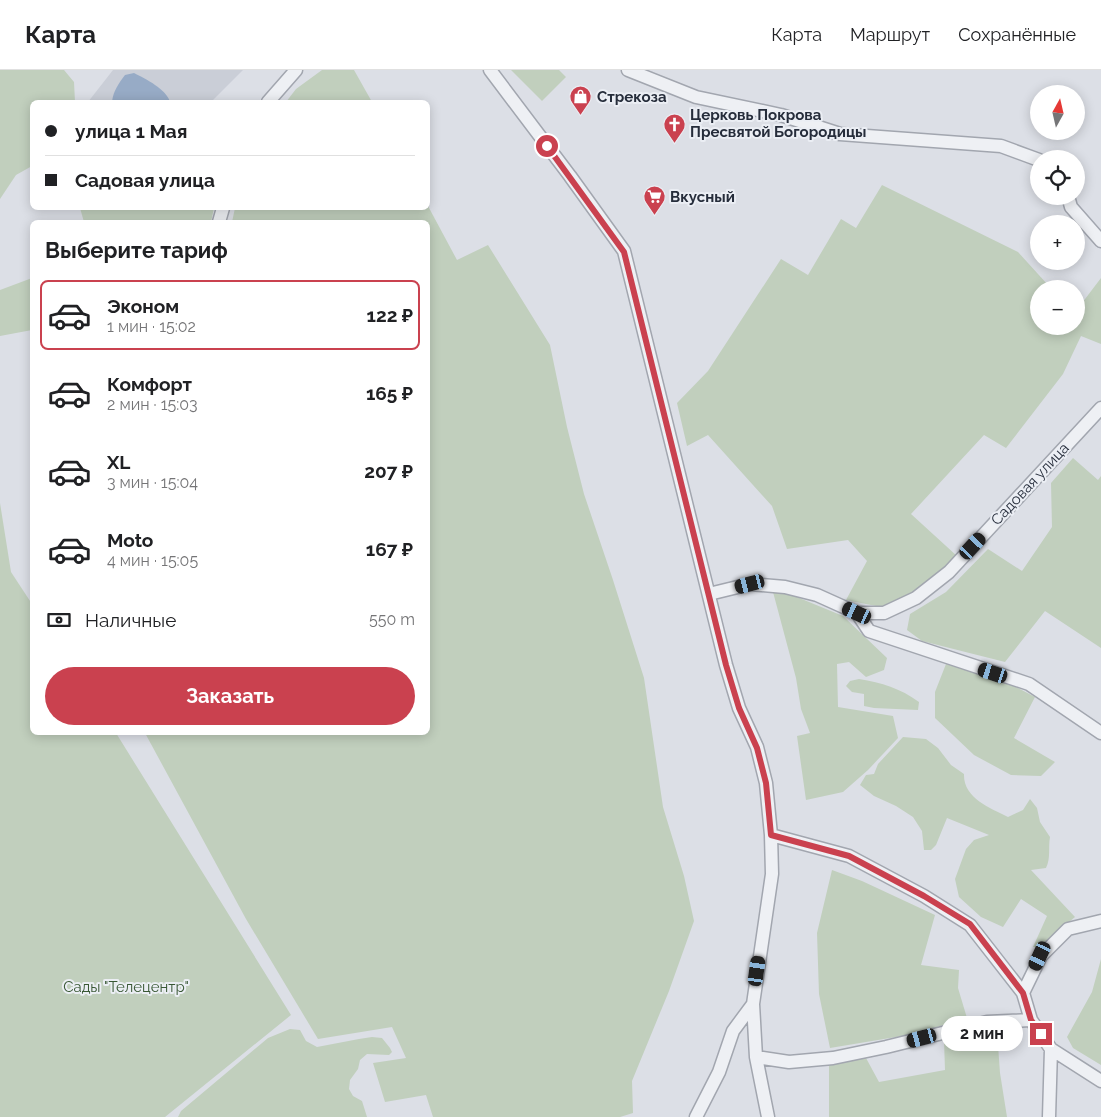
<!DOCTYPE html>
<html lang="ru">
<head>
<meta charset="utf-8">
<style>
  :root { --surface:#fff; --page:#f6f6f6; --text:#202124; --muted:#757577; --line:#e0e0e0; --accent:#ca414f }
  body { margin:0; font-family:Raleway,sans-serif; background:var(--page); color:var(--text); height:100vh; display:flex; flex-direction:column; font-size:19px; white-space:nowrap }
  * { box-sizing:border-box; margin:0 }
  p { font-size:16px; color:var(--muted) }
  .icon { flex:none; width:28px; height:28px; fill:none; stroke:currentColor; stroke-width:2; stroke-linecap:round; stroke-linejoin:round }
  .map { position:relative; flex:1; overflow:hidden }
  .details { position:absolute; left:30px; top:150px; width:400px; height:515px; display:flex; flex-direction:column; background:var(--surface); border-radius:8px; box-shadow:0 2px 12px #0003 }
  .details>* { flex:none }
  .banner { position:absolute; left:30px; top:30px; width:400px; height:110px; border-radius:8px; box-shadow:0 2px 12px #0003; display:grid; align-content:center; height:110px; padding:0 15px; background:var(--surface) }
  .needle { width:32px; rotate:8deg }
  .buttons { position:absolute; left:1030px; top:15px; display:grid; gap:10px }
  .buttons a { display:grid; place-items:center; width:55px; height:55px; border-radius:50%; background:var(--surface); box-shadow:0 2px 12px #0003; font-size:25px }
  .end { position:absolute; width:22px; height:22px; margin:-11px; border:6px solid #ca414f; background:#fff; box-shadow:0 0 0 2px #fff }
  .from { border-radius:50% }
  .bubble { position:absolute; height:35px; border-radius:18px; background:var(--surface); box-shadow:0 2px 12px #0003; font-size:16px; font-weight:700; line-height:35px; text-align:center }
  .car { position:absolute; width:15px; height:30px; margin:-15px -8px; border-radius:6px; box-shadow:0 0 4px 1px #0007; background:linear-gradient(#222 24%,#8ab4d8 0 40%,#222 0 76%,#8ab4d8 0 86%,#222 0) }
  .banner b { display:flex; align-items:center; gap:18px; height:48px; font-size:19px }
  .banner b+b { border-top:1px solid var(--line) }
  .banner i { width:12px; height:12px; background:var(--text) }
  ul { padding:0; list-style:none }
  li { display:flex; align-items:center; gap:15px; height:70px; margin:0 10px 8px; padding:0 5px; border:2px solid transparent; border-radius:8px }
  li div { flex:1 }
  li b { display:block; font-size:19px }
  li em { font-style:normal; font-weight:700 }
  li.current { border-color:var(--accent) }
  li>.icon { width:45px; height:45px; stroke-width:1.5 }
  h2 { padding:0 15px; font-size:22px; line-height:60px }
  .pay { display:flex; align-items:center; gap:12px; height:55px; padding:0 15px; font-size:19px }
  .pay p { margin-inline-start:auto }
  .primary-button { display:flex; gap:10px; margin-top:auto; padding:10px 15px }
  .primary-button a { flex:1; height:58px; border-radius:30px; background:var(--accent); color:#fff; font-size:20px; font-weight:700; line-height:58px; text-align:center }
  header { display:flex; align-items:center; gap:30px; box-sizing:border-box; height:70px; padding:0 25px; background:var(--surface); border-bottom:1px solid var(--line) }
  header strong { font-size:24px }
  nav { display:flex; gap:28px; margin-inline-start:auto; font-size:18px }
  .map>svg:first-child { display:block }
  .built { fill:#caced7 }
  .green { fill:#c1cfbd }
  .water { fill:#97abc6 }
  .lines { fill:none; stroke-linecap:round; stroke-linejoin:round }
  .street-casing { stroke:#a2a6af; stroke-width:15 }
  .street { stroke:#eef0f4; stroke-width:12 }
  .route { stroke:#ca414f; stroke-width:6 }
  .labels { text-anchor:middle; stroke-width:4; stroke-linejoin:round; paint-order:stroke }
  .poi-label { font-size:15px; font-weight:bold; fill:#262d3b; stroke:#ebeef4; text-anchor:start }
  .street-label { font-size:15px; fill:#262d3b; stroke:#ebeef4 }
  .park-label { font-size:15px; fill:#385734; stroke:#ebeef4 }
</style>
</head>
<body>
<header>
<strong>Карта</strong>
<nav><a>Карта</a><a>Маршрут</a><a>Сохранённые</a></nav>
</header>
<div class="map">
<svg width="1101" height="1047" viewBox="0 0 1101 1047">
  <rect width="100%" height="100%" fill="#dcdfe6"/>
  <path class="built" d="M113,0H243L211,32H88Z"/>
  <path class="green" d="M0,0H64L74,12L75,32H32V96L16,105L0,129Z
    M322,0H354L372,32H286L296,19Z
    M511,0H559L566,7L542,31Z
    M882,115L1018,182L1048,215L1054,219H1039V256H1076V230L1082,233L1101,208V274L1081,266L1063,304L1006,378L984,365L911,444L957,486L926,515L908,528L881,537L846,530L867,491L848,470L787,479L772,436L708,365L687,376L677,333L708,301L781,189L808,205L841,149L856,158Z
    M428,136L457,190L488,175L550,275L567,357L584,424L613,510L644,608L663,737L684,806L694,851L669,921L632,1011L633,1043L620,1047H433L426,1025L385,1032L373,993L406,988L392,957L318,969L246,849L145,663L428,662V152H232L235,138H428Z
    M80,138H214L211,152H84Z
    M32,208V260L0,266V220Z
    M1073,388L1098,410L1101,406V578L1045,541L1005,592L922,571L907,560L910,544L946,522L988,479L1022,501L1052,457L1051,413Z
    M0,433L11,502L32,534V662L116,663L291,945L165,1047H0Z
    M773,522L792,525L843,546L887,588L884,600L866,607L849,592L837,594L838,637L893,646L898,668L868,700L843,722L806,730L797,666L810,663L801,639L796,608Z
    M946,594L1010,614L1035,627L1014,668L1055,692L1041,706L1011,705L974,685L935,648V622Z
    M859,609C882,613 900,618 919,632L918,640L874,638L864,636V624L852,622L846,616L850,611Z
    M903,667L926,669L938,678L951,695L964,704C963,728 990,738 1008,747L1023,740L1030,729L1037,738L1040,752L1050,767C1048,778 1051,788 1046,798L1031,800L1075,847L1039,877H1033L1047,846L1021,829L1003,857L981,847L959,827L955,809L966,779L974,770L989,765L947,748L936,775L931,780H924L922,761L913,747L896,736L874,726L860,715L866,705L874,704L878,694Z
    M832,800L862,811L935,845L921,895L959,900L958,918L967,948L914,964L830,978L819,924L817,863Z
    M1101,889V995L1073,978L1067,967L1092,922Z
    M290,959L300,960L306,971L317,977L359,969L372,967L382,968L390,978L392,982L389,985L367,984L360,990L358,999L350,1010L349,1019L353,1026L362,1031L367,1047H178L181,1041L268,968Z
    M997,961L1000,1003L1007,1047H829V994L866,988L879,1012L945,1000L944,971Z"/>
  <path class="water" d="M134,3C146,9 166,19 170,32H112C113,21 119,13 125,5Z"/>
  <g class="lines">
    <defs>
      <path id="street" d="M490,0L570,106L624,181L726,595L739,638L757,677L766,713L771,765L772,804L753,934L756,987L768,1047
        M628,0L696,27L781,45L840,64L1001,76L1039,90
        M268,32L296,0
        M1068,126L1071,137L1101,171
        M219,152L223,138
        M709,524L750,514L785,517L817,525L857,543L869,561L1029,614L1101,663
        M857,543H884L916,528L949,502L1101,338
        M771,765L849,786L924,826L970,855L1023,923L1031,950L1051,979L1101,1011
        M1023,923L1041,886L1068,859L1101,851
        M756,987L789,992L833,988L886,977L987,952L1031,950
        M696,1047L719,1002L733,961L753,934
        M1049,1047L1051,979"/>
    </defs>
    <use href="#street" class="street-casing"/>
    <use href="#street" class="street"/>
  </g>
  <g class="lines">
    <path class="route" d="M547,76L624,182L726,595L739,638L757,678L766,713L771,765L849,786L924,826L970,854L1023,923L1031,950L1041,964"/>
  </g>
  <defs>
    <symbol id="shop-pin" viewBox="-11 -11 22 30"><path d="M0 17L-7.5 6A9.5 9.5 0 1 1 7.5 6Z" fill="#ca414f" stroke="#ebeef4"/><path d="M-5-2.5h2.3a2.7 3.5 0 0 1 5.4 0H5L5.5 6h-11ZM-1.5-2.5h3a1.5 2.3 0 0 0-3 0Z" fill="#fff"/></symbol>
    <symbol id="church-pin" viewBox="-11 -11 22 30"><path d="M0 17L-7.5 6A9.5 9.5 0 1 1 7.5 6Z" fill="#ca414f" stroke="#ebeef4"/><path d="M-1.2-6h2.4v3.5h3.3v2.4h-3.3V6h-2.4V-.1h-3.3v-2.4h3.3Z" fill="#fff"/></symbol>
    <symbol id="supermarket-pin" viewBox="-11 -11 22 30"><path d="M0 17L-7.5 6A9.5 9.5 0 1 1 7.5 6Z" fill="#ca414f" stroke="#ebeef4"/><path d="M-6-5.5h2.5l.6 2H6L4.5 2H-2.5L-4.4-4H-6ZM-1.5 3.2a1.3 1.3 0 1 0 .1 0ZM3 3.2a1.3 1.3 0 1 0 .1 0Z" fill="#fff"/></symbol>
  </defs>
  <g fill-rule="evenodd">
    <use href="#shop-pin" x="568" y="14" width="25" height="34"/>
    <use href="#church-pin" x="662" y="42" width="25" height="34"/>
    <use href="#supermarket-pin" x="642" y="114" width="25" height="34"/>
  </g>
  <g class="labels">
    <g class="poi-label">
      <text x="597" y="32">Стрекоза</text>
      <text x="690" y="50">Церковь Покрова<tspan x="690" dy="17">Пресвятой Богородицы</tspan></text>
      <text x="670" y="132">Вкусный</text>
    </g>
    <g class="street-label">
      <text transform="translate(1030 414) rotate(-47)" y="5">Садовая улица</text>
    </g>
    <g class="park-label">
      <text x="126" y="922">Сады "Телецентр"</text>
    </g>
  </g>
</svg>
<div class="buttons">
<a><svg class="needle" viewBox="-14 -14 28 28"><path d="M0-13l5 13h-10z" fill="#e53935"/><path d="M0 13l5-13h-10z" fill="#757577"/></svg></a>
<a><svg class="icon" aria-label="locate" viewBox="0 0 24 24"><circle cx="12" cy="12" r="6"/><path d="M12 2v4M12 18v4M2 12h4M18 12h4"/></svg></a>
<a>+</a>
<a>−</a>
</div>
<i class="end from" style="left:547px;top:76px"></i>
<i class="end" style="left:1041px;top:964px"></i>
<div class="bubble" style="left:941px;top:946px;width:82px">2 мин</div>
<i class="car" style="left:973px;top:476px;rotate:43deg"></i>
<i class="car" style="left:750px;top:514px;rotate:256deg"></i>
<i class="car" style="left:857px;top:543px;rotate:295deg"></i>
<i class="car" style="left:993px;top:603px;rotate:288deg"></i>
<i class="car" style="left:1040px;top:886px;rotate:205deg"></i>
<i class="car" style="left:757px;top:901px;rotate:8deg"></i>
<i class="car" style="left:922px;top:968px;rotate:255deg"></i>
<div class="banner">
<b><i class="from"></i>улица 1 Мая</b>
<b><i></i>Садовая улица</b>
</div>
<section class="details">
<h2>Выберите тариф</h2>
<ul>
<li class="current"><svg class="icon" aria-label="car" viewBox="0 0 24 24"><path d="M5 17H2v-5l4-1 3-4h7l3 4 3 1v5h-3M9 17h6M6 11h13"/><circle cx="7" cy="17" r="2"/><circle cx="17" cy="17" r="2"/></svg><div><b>Эконом</b><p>1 мин · 15:02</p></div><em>122 ₽</em></li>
<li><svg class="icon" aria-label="car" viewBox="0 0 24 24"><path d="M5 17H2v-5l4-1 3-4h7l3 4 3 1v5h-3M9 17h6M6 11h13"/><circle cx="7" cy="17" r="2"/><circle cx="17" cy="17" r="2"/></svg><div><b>Комфорт</b><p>2 мин · 15:03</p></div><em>165 ₽</em></li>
<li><svg class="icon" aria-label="car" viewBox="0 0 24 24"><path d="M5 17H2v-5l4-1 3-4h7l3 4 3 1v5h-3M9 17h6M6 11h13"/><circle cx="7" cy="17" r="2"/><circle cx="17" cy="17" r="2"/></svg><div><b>XL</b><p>3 мин · 15:04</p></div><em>207 ₽</em></li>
<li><svg class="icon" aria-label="car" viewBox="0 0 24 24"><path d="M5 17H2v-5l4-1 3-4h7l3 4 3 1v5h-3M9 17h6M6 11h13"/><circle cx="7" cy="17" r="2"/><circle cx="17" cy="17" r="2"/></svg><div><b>Moto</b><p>4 мин · 15:05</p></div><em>167 ₽</em></li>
</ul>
<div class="pay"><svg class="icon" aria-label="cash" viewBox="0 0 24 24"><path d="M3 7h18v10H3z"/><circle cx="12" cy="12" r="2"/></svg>Наличные<p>550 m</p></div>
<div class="primary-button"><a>Заказать</a></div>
</section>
</div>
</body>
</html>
